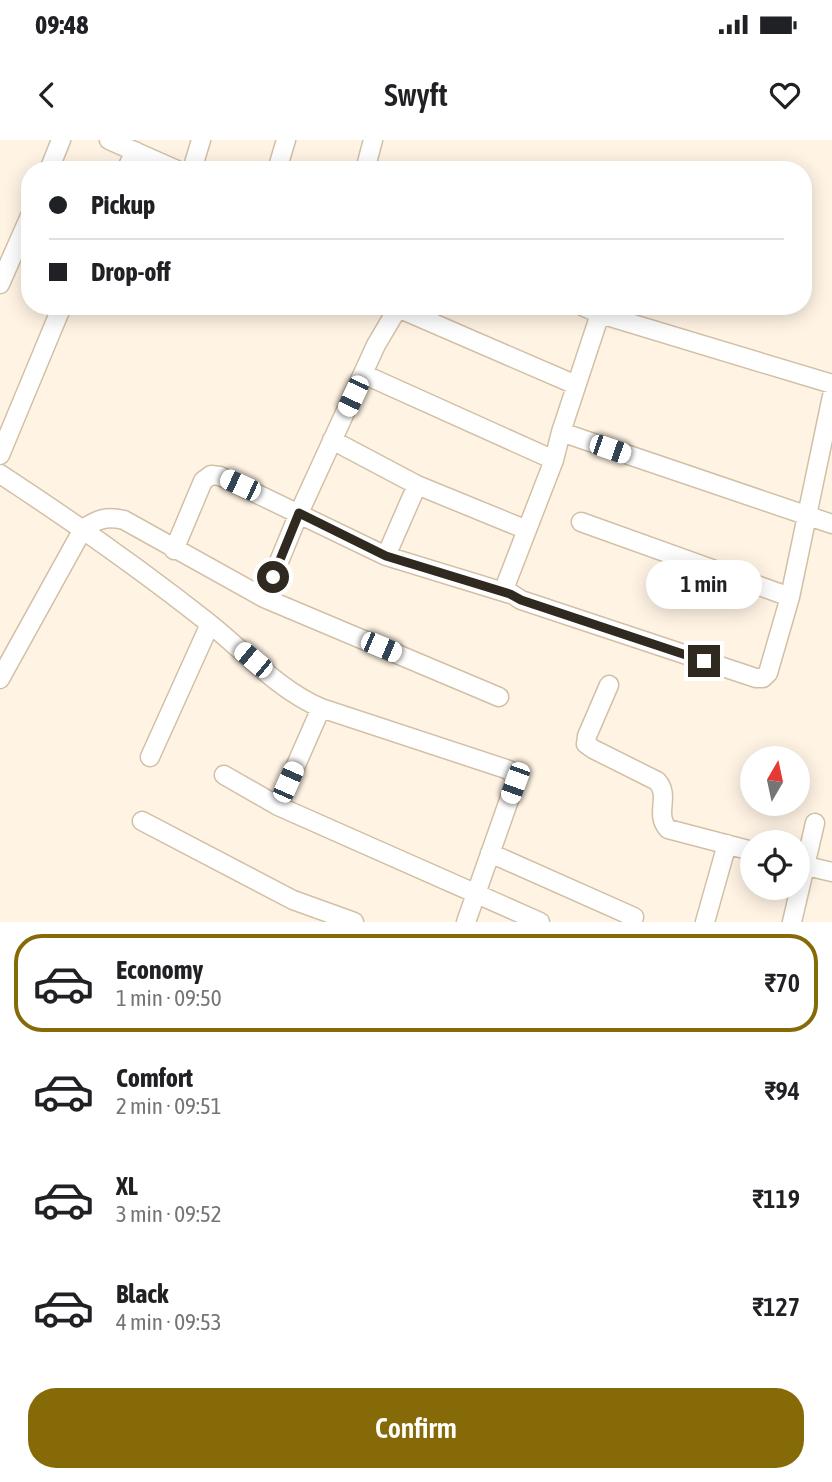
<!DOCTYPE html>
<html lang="en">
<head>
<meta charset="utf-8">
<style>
  :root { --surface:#fff; --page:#f6f6f6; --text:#202124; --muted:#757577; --line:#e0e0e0; --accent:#866a07 }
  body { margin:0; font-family:"Asap Condensed",sans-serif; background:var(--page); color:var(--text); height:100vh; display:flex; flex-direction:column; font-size:26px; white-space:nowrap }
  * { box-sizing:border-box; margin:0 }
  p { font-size:23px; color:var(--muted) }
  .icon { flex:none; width:38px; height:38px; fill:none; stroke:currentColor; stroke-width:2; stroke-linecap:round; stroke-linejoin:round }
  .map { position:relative; height:782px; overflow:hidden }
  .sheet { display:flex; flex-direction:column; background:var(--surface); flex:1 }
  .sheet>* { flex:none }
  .guide { position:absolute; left:21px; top:21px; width:791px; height:154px; border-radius:28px; box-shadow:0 4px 18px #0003; display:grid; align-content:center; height:154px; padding:0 28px; background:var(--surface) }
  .needle { width:46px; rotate:9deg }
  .fabs { position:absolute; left:740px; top:606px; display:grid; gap:14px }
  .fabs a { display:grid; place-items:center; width:70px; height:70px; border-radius:50%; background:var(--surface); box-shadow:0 4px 18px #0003; font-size:35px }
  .end { position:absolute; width:32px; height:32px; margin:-16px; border:9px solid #30291f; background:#fff; box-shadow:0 0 0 4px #fff }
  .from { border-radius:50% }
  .bubble { position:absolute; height:49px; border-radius:24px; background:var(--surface); box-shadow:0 4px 18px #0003; font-size:23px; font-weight:600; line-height:49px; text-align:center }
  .car { position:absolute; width:21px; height:42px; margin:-21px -10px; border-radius:9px; box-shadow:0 0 5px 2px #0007; background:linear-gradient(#fff 24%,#345 0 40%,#fff 0 76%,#345 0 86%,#fff 0) }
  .guide b { display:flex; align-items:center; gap:24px; height:66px; font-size:26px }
  .guide b+b { border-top:2px solid var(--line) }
  .guide i { width:18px; height:18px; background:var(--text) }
  ul { padding:12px 0 0; list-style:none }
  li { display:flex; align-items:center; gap:21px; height:98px; margin:0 14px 10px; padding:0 14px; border:4px solid transparent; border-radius:28px }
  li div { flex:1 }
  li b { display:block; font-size:26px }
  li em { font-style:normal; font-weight:600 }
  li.selected { border-color:var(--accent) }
  li>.icon { width:63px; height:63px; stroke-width:1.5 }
  .primary-button { display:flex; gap:14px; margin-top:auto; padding:14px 28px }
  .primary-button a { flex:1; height:80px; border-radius:28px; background:var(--accent); color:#fff; font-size:28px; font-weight:600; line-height:80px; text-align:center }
  .status { display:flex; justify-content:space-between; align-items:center; height:49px; padding:0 35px; background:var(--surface); direction:ltr }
  .status svg { height:19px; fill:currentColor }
  header { display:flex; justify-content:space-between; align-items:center; height:91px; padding:0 28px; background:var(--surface); font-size:32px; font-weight:600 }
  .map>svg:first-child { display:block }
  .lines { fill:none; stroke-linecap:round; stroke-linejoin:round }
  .minor-casing { stroke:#d2c0a6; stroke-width:21 }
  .minor { stroke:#fff; stroke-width:18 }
  .route { stroke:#30291f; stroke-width:9 }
</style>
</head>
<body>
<div class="status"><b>09:48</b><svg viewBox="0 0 49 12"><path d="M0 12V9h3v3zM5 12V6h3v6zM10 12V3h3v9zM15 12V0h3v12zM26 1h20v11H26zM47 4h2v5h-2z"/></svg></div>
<header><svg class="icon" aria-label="back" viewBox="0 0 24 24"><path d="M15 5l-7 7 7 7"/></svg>Swyft<svg class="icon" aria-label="heart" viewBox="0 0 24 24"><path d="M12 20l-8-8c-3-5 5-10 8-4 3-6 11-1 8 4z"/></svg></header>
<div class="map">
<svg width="832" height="782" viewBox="0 0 832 782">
  <rect width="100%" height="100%" fill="#fff4e4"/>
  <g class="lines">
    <defs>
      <path id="minor" d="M109,0L177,30
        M49,30L61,0
        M126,30L135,11
        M192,30L201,0
        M277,30L286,0
        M365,30L373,0
        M0,144L30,76
        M582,166L600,174L832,244
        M398,168L576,245
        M600,174L561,292L554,320L506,444V450L521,460L756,538H763L768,533L790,457
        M363,234L554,320
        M561,292L832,384
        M332,300L417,345L527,390
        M0,315L62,166
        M0,334C72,381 143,431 210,484C246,513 279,550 321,568L509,630L514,636L515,643L466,782
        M581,382L790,457L832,256
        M174,410L203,341L211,335L220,336L386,416L510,454
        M386,416L417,345
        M264,458L299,373L376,205L399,166
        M0,539L83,389C98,379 106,376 124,380L264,458L499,557
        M609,545L587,596L586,604L593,609L657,641C671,656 654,674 668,689L752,711
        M150,617L210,484
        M224,635L278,666L540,782
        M278,666L321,568
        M142,681L293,760L354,782
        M490,713L634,777
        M798,724L832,732
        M705,782L727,704
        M792,782L815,683"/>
    </defs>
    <use href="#minor" class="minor-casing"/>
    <use href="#minor" class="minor"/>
  </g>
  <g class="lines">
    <path class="route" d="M273,437L299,373L386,416L510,454L521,460L704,521"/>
  </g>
</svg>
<div class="fabs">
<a><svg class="needle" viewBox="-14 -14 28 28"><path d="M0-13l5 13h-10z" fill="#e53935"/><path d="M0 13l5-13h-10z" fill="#757577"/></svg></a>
<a><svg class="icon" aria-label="locate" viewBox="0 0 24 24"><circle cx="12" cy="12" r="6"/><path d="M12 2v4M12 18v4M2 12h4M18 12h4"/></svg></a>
</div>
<i class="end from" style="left:273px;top:437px"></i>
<i class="end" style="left:704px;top:521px"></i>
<div class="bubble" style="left:646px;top:420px;width:116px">1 min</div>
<i class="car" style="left:353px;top:256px;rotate:205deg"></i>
<i class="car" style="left:610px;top:309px;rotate:109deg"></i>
<i class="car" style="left:240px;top:345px;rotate:295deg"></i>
<i class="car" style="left:381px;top:507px;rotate:113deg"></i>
<i class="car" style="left:253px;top:520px;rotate:310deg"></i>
<i class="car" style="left:288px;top:642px;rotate:24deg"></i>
<i class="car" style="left:515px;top:643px;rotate:200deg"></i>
<div class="guide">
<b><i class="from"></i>Pickup</b>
<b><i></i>Drop-off</b>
</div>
</div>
<section class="sheet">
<ul>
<li class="selected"><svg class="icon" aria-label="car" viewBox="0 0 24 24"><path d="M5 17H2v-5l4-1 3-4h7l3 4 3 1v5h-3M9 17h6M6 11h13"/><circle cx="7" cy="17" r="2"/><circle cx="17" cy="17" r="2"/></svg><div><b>Economy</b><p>1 min · 09:50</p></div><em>₹70</em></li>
<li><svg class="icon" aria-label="car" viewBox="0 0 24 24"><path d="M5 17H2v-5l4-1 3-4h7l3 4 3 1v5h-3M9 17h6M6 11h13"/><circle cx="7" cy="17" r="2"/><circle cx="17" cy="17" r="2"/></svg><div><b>Comfort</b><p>2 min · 09:51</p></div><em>₹94</em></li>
<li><svg class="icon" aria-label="car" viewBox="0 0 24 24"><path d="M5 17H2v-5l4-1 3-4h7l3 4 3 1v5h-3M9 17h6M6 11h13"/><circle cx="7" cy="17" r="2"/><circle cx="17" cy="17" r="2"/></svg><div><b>XL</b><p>3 min · 09:52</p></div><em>₹119</em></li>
<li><svg class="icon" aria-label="car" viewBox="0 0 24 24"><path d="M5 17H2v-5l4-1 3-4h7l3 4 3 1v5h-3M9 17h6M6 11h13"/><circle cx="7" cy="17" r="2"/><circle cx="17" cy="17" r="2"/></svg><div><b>Black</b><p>4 min · 09:53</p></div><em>₹127</em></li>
</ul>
<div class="primary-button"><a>Confirm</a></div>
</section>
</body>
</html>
